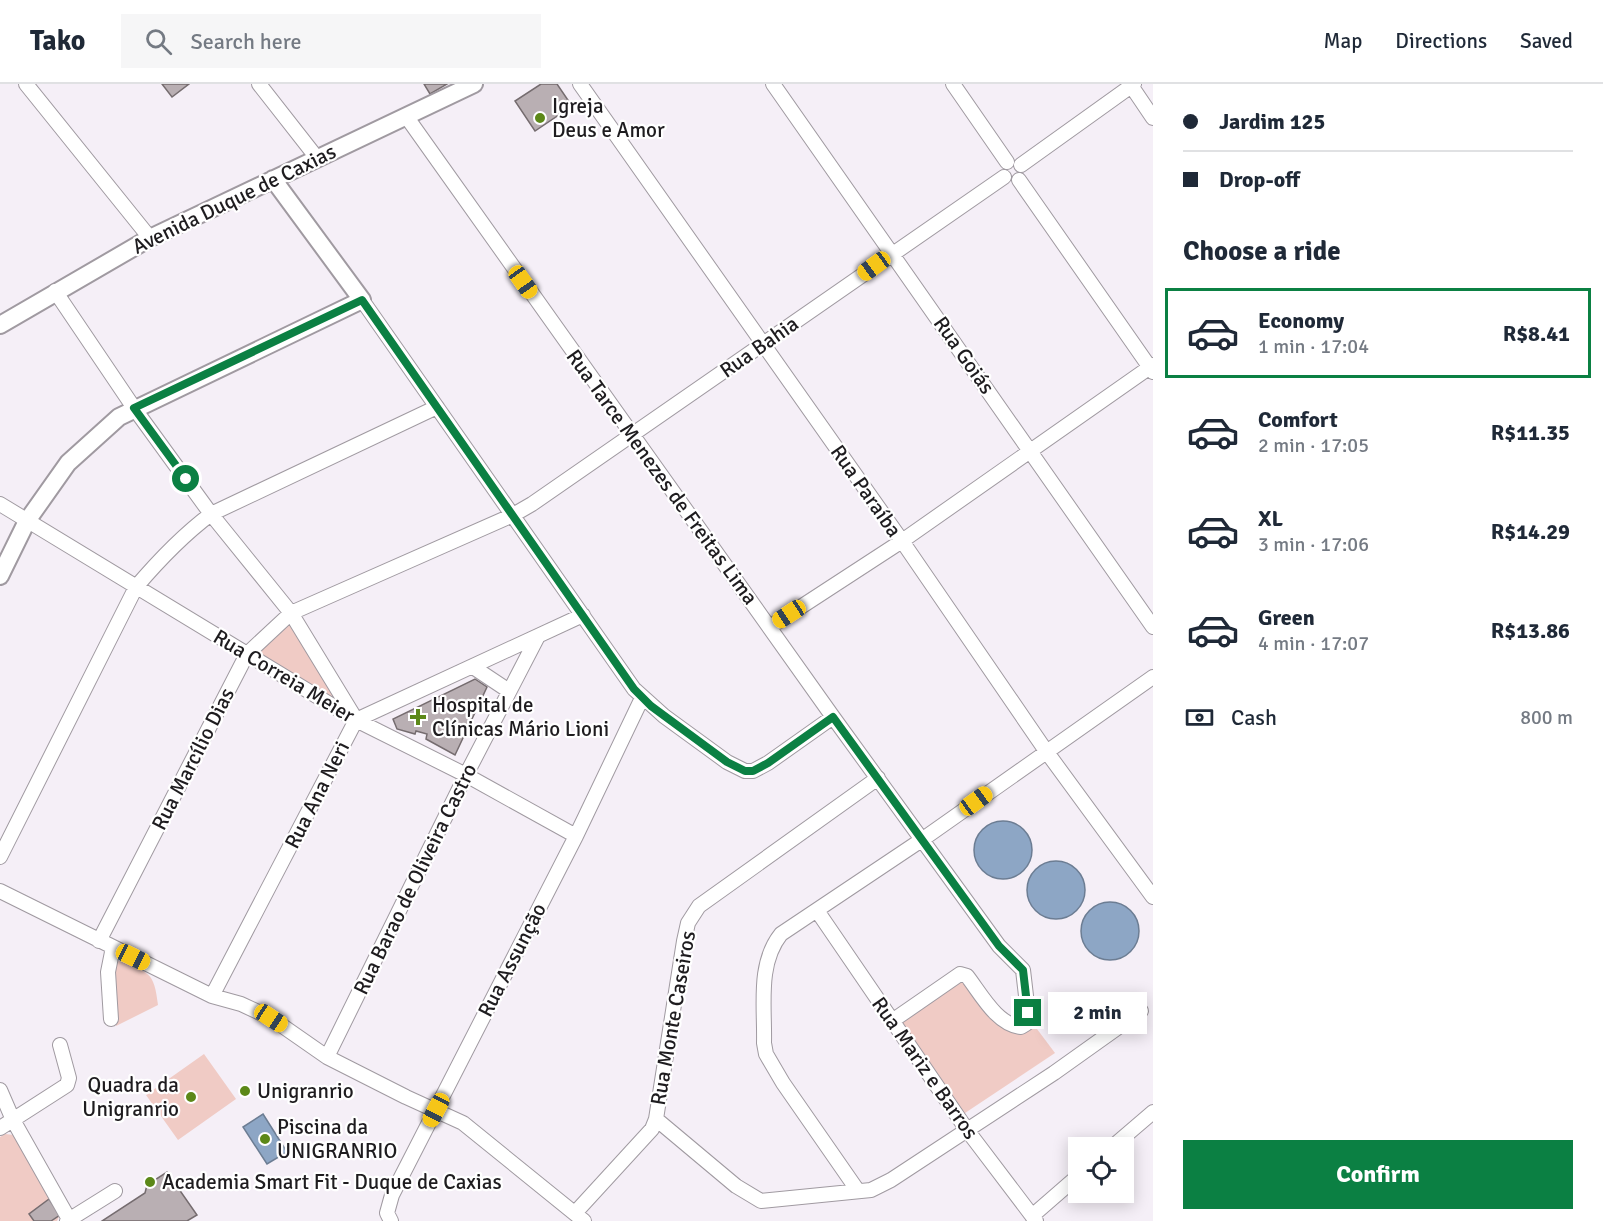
<!DOCTYPE html>
<html lang="en">
<head>
<meta charset="utf-8">
<style>
  :root { --surface:#fff; --page:#f6f6f7; --text:#1f2937; --muted:#747a83; --line:#e0e1e3; --accent:#0b8043 }
  body { margin:0; font-family:Signika,sans-serif; background:var(--page); color:var(--text); height:100vh; display:flex; flex-direction:column; font-size:22px; white-space:nowrap }
  * { box-sizing:border-box; margin:0 }
  p { font-size:20px; color:var(--muted) }
  .icon { flex:none; width:33px; height:33px; fill:none; stroke:currentColor; stroke-width:2; stroke-linecap:round; stroke-linejoin:round }
  .map { position:relative; flex:1; overflow:hidden }
  .sheet { display:flex; flex-direction:column; background:var(--surface); width:450px }
  .sheet>* { flex:none }
  .hud { display:grid; align-content:center; height:132px; padding:0 30px; background:var(--surface) }
  .buttons { position:absolute; left:1068px; top:1053px; display:grid; gap:12px }
  .buttons a { display:grid; place-items:center; width:66px; height:66px; border-radius:0px; background:var(--surface); box-shadow:0 3px 15px #0003; font-size:30px }
  .end { position:absolute; width:27px; height:27px; margin:-14px; border:8px solid #0b8043; background:#fff; box-shadow:0 0 0 3px #fff }
  .from { border-radius:50% }
  .bubble { position:absolute; height:42px; border-radius:0px; background:var(--surface); box-shadow:0 3px 15px #0003; font-size:20px; font-weight:700; line-height:42px; text-align:center }
  .car { position:absolute; width:18px; height:36px; margin:-18px -9px; border-radius:8px; box-shadow:0 0 4px 2px #0007; background:linear-gradient(#f5c518 24%,#345 0 40%,#f5c518 0 76%,#345 0 86%,#f5c518 0) }
  .hud b { display:flex; align-items:center; gap:21px; height:57px; font-size:22px }
  .hud b+b { border-top:2px solid var(--line) }
  .hud i { width:15px; height:15px; background:var(--text) }
  ul { padding:0; list-style:none }
  li { display:flex; align-items:center; gap:18px; height:90px; margin:0 12px 9px; padding:0 18px; border:3px solid transparent; border-radius:0px }
  li div { flex:1 }
  li b { display:block; font-size:22px }
  li em { font-style:normal; font-weight:700 }
  li.current { border-color:var(--accent) }
  li>.icon { width:54px; height:54px; stroke-width:1.5 }
  h2 { padding:0 30px; font-size:27px; line-height:72px }
  .pay { display:flex; align-items:center; gap:15px; height:66px; padding:0 30px; font-size:22px }
  .pay p { margin-inline-start:auto }
  .primary-button { display:flex; gap:12px; margin-top:auto; padding:12px 30px }
  .primary-button a { flex:1; height:69px; border-radius:0px; background:var(--accent); color:#fff; font-size:24px; font-weight:700; line-height:69px; text-align:center }
  header { display:flex; align-items:center; gap:36px; box-sizing:border-box; height:84px; padding:0 30px; background:var(--surface); border-bottom:2px solid var(--line) }
  header strong { font-size:28px }
  nav { display:flex; gap:33px; margin-inline-start:auto; font-size:21px }
  .search { width:420px; height:54px; background:var(--page); display:flex; align-items:center; gap:15px; box-sizing:border-box; padding:0 21px; border-radius:0px; color:var(--muted); font-size:22px }
  main { display:flex; flex:1; min-height:0 }
  .map>svg:first-child { display:block }
  .green { fill:#f0cbc5 }
  .water { fill:#8da6c5; stroke:#6c7d93; stroke-width:1.5 }
  .building { fill:#b9afb3; stroke:#756c6f; stroke-width:1.5 }
  .lines { fill:none; stroke-linecap:round; stroke-linejoin:round }
  .minor-casing { stroke:#a09aa1; stroke-width:16 }
  .major-casing { stroke:#a09aa1; stroke-width:20 }
  .minor { stroke:#fff; stroke-width:14 }
  .major { stroke:#fff; stroke-width:16 }
  .route { stroke:#0b8043; stroke-width:8 }
  .poi-dot { fill:#5c8818; stroke:#fff; stroke-width:2 }
  .labels { text-anchor:middle; stroke-width:4.5; stroke-linejoin:round; paint-order:stroke }
  .poi-label { font-size:21px; fill:#1e1c1f; stroke:#fff; text-anchor:start }
  .street-label { font-size:21px; fill:#1e1c1f; stroke:#fff }
</style>
</head>
<body>
<header>
<strong>Tako</strong>
<div class="search"><svg class="icon" aria-label="search" viewBox="0 0 24 24"><circle cx="10" cy="10" r="6"/><path d="M15 15l6 6"/></svg>Search here</div>
<nav><a>Map</a><a>Directions</a><a>Saved</a></nav>
</header>
<main>
<div class="map">
<svg width="1153" height="1137" viewBox="0 0 1153 1137">
  <rect width="100%" height="100%" fill="#f5eff7"/>
  <path class="green" d="M291,533L358,632L252,569Z
    M119,877C149,889 154,887 158,921L116,942L111,909V882Z
    M961,893L1024,946L1034,941L1055,969L962,1031L899,940Z
    M204,970L236,1015L178,1056L146,1011Z
    M5,1050L14,1051L61,1128L57,1137H0V1053Z"/>
  <path class="water" d="M974 766a29 29 0 1 1 58 0a29 29 0 1 1-58 0Z
    M1027 806a29 29 0 1 1 58 0a29 29 0 1 1-58 0Z
    M1081 847a29 29 0 1 1 58 0a29 29 0 1 1-58 0Z
    M263,1030L287,1068L267,1080L243,1043Z"/>
  <path class="building" d="M162,0H189L172,13Z
    M424,0H447L430,10Z
    M541,0H557L572,22L535,47L515,17Z
    M475,595L487,603L455,671L426,655L427,650L416,647L415,650L397,645L393,635Z
    M167,1088L197,1131L187,1137H102L145,1109L147,1101Z
    M49,1115L60,1131L51,1137H34L29,1130Z"/>
  <g class="lines">
    <defs>
      <path id="minor" d="M26,0L150,154
        M259,0L317,74
        M580,0L902,457L1046,667L1153,813
        M773,0L1153,543
        M953,0L1007,78
        M1130,0L1153,34
        M406,32L833,633L999,862L1023,886L1028,929L1026,940L1021,943C997,941 981,910 967,892L960,890L892,937
        M1021,81L1134,0
        M1019,96L1153,288
        M55,207L134,324L211,430L291,529L355,634
        M362,216L634,605L664,632L727,678L745,687H753L768,679L833,633
        M0,420L356,636L466,691L576,752
        M770,543L902,457L1153,281
        M473,583L509,607
        M0,773L136,503C159,476 183,451 211,430L437,323
        M0,807L212,912L241,920L271,934L327,973L406,1013L463,1039L584,1137
        M818,828L967,1046L1036,1137
        M99,857L247,570L291,529L513,431L532,420L1004,93
        M212,912L356,636L583,531
        M111,935L108,888L113,863
        M327,973L466,691L537,554
        M0,1006L13,1036L70,1137
        M656,1035L736,1102L761,1117L871,1106L891,1096L1054,989L1141,927
        M0,1044L67,1001L69,994L60,961
        M1111,1064L1153,1028
        M858,1107L783,999L766,970L764,959C765,923 757,880 781,850L923,755L1153,593
        M575,1129L652,1045L656,1035L684,857L688,839L699,822L878,694
        M1032,1132L1078,1092
        M67,1137L115,1107
        M391,1137L387,1129L392,1111L576,752L642,614"/>
      <path id="major" d="M0,241L150,154L474,0
        M0,492L27,437L68,379L119,333L362,216L273,95"/>
    </defs>
    <use href="#minor" class="minor-casing"/>
    <use href="#major" class="major-casing"/>
    <use href="#minor" class="minor"/>
    <use href="#major" class="major"/>
  </g>
  <g class="lines">
    <path class="route" d="M186,395L134,324L362,216L634,605L651,622L727,678L745,687H753L768,679L833,633L999,862L1023,886L1028,929"/>
  </g>
  <g class="poi-dot">
    <circle cx="540" cy="34" r="6"/>
    <path d="M415 624h6v6h6v6h-6v6h-6v-6h-6v-6h6z"/>
    <circle cx="245" cy="1007" r="6"/>
    <circle cx="191" cy="1013" r="6"/>
    <circle cx="265" cy="1055" r="6"/>
    <circle cx="150" cy="1098" r="6"/>
  </g>
  <g class="labels">
    <g class="poi-label">
      <text x="552" y="29">Igreja<tspan x="552" dy="24">Deus e Amor</tspan></text>
      <text x="432" y="628">Hospital de<tspan x="432" dy="24">Clínicas Mário Lioni</tspan></text>
      <text x="179" y="1008" text-anchor="end">Quadra da<tspan x="179" dy="24">Unigranrio</tspan></text>
      <text x="257" y="1014">Unigranrio</text>
      <text x="277" y="1050">Piscina da<tspan x="277" dy="24">UNIGRANRIO</tspan></text>
      <text x="162" y="1105">Academia Smart Fit - Duque de Caxias</text>
    </g>
    <g class="street-label">
      <text transform="translate(234 115) rotate(-26)" y="7">Avenida Duque de Caxias</text>
      <text transform="translate(759 263) rotate(-35)" y="7">Rua Bahia</text>
      <text transform="translate(964 271) rotate(55)" y="7">Rua Goiás</text>
      <text transform="translate(662 393) rotate(54)" y="7">Rua Tarce Menezes de Freitas Lima</text>
      <text transform="translate(866 407) rotate(55)" y="7">Rua Paraíba</text>
      <text transform="translate(284 592) rotate(31)" y="7">Rua Correia Meier</text>
      <text transform="translate(193 675) rotate(-63)" y="7">Rua Marcílio Dias</text>
      <text transform="translate(317 711) rotate(-63)" y="7">Rua Ana Neri</text>
      <text transform="translate(415 795) rotate(-64)" y="7">Rua Barao de Oliveira Castro</text>
      <text transform="translate(512 876) rotate(-63)" y="7">Rua Assunção</text>
      <text transform="translate(673 934) rotate(-80)" y="7">Rua Monte Caseiros</text>
      <text transform="translate(925 984) rotate(55)" y="7">Rua Mariz e Barros</text>
    </g>
  </g>
</svg>
<div class="buttons">
<a><svg class="icon" aria-label="locate" viewBox="0 0 24 24"><circle cx="12" cy="12" r="6"/><path d="M12 2v4M12 18v4M2 12h4M18 12h4"/></svg></a>
</div>
<i class="end from" style="left:186px;top:395px"></i>
<i class="end" style="left:1028px;top:929px"></i>
<div class="bubble" style="left:1048px;top:908px;width:99px">2 min</div>
<i class="car" style="left:874px;top:182px;rotate:234deg"></i>
<i class="car" style="left:523px;top:198px;rotate:145deg"></i>
<i class="car" style="left:789px;top:530px;rotate:237deg"></i>
<i class="car" style="left:976px;top:717px;rotate:54deg"></i>
<i class="car" style="left:133px;top:873px;rotate:116deg"></i>
<i class="car" style="left:271px;top:934px;rotate:123deg"></i>
<i class="car" style="left:436px;top:1026px;rotate:208deg"></i>
</div>
<section class="sheet">
<div class="hud">
<b><i class="from"></i>Jardim 125</b>
<b><i></i>Drop-off</b>
</div>
<h2>Choose a ride</h2>
<ul>
<li class="current"><svg class="icon" aria-label="car" viewBox="0 0 24 24"><path d="M5 17H2v-5l4-1 3-4h7l3 4 3 1v5h-3M9 17h6M6 11h13"/><circle cx="7" cy="17" r="2"/><circle cx="17" cy="17" r="2"/></svg><div><b>Economy</b><p>1 min · 17:04</p></div><em>R$8.41</em></li>
<li><svg class="icon" aria-label="car" viewBox="0 0 24 24"><path d="M5 17H2v-5l4-1 3-4h7l3 4 3 1v5h-3M9 17h6M6 11h13"/><circle cx="7" cy="17" r="2"/><circle cx="17" cy="17" r="2"/></svg><div><b>Comfort</b><p>2 min · 17:05</p></div><em>R$11.35</em></li>
<li><svg class="icon" aria-label="car" viewBox="0 0 24 24"><path d="M5 17H2v-5l4-1 3-4h7l3 4 3 1v5h-3M9 17h6M6 11h13"/><circle cx="7" cy="17" r="2"/><circle cx="17" cy="17" r="2"/></svg><div><b>XL</b><p>3 min · 17:06</p></div><em>R$14.29</em></li>
<li><svg class="icon" aria-label="car" viewBox="0 0 24 24"><path d="M5 17H2v-5l4-1 3-4h7l3 4 3 1v5h-3M9 17h6M6 11h13"/><circle cx="7" cy="17" r="2"/><circle cx="17" cy="17" r="2"/></svg><div><b>Green</b><p>4 min · 17:07</p></div><em>R$13.86</em></li>
</ul>
<div class="pay"><svg class="icon" aria-label="cash" viewBox="0 0 24 24"><path d="M3 7h18v10H3z"/><circle cx="12" cy="12" r="2"/></svg>Cash<p>800 m</p></div>
<div class="primary-button"><a>Confirm</a></div>
</section>
</main>
</body>
</html>
